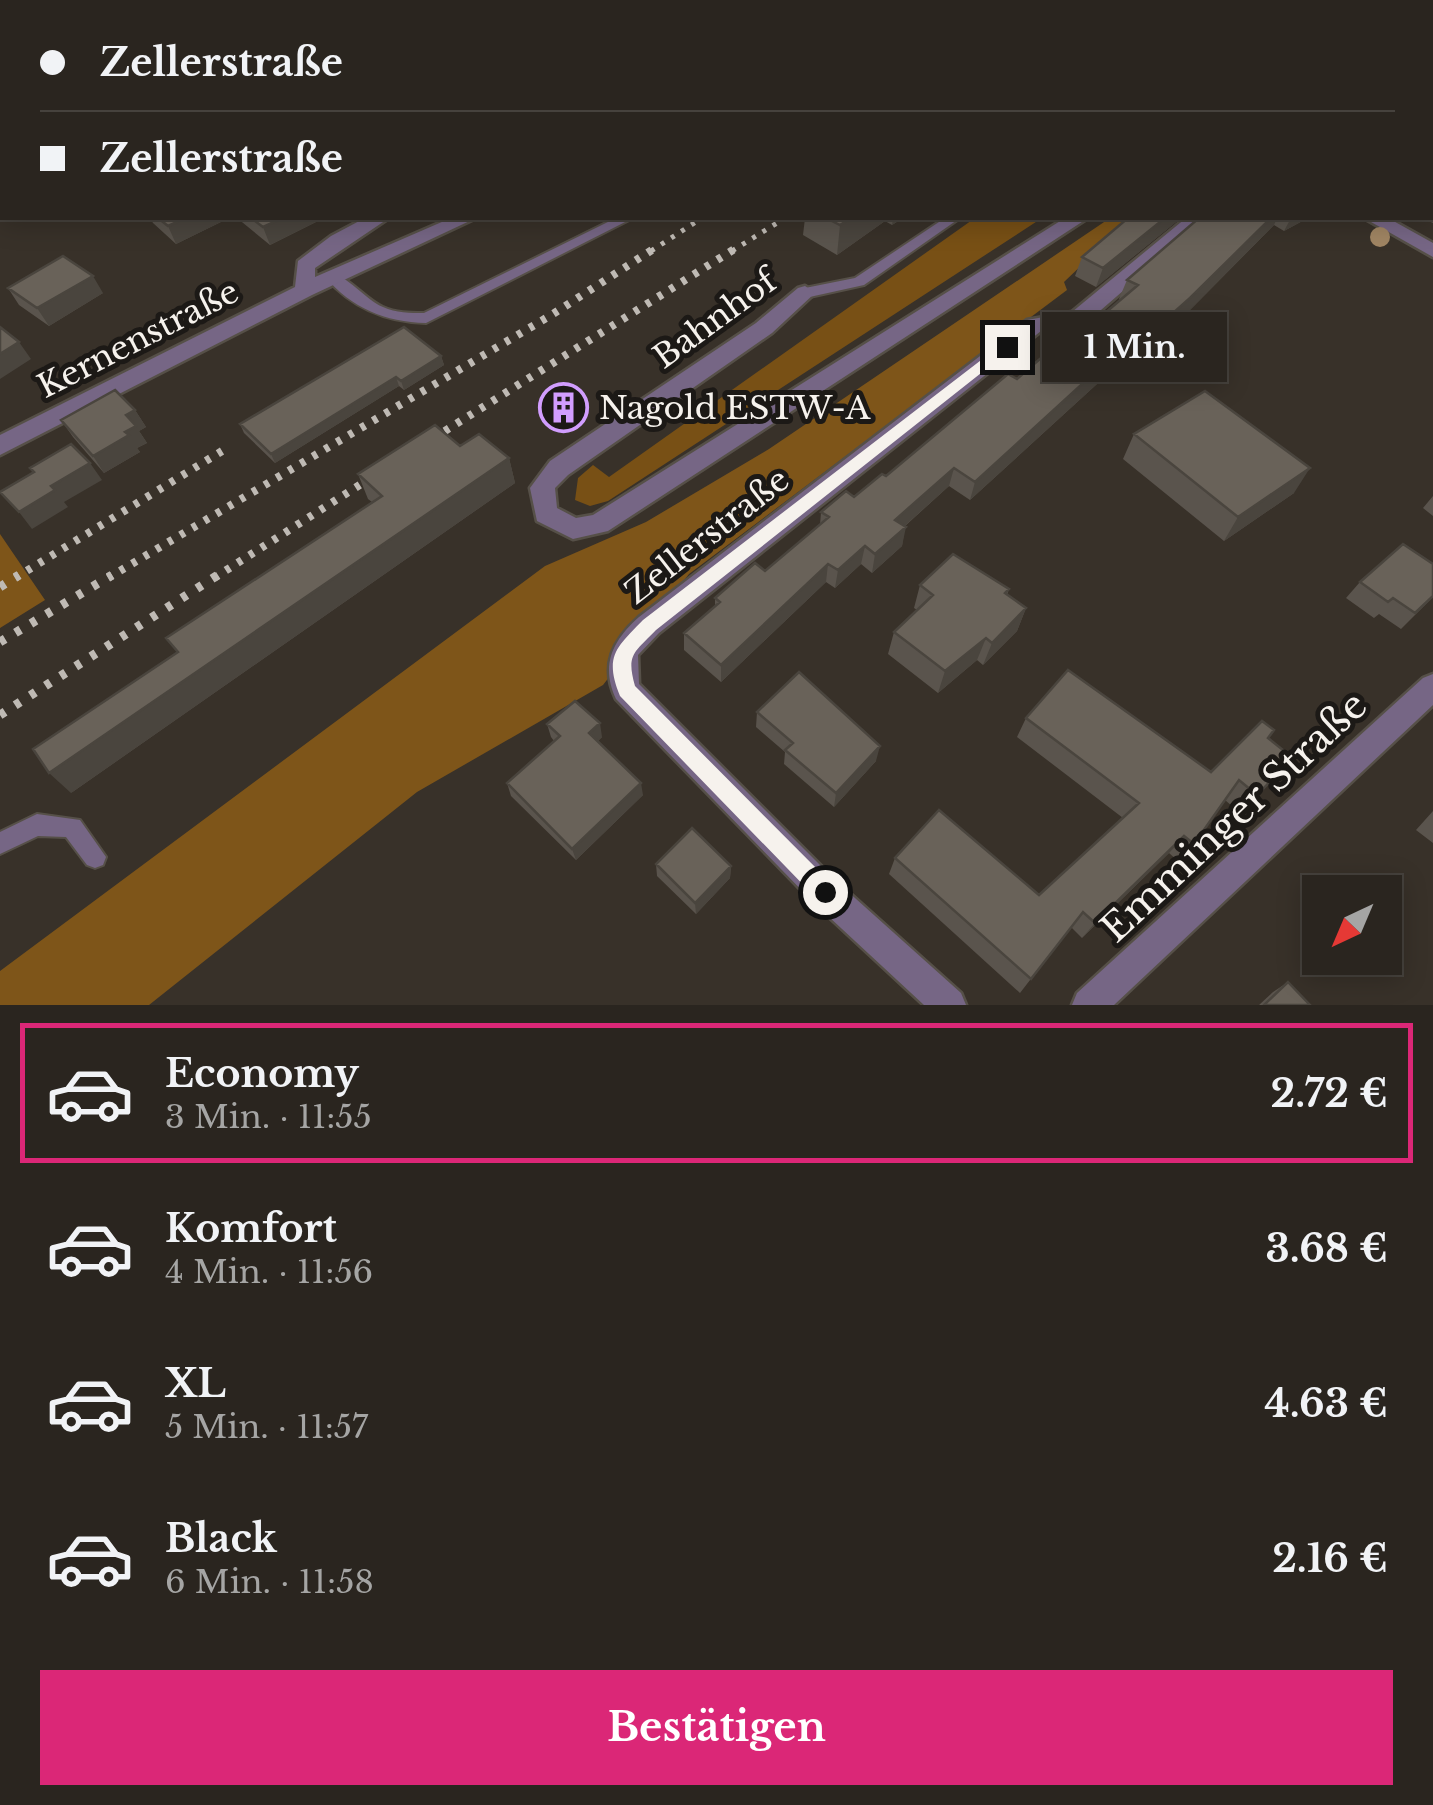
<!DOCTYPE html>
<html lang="de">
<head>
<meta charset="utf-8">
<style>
  :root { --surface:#2a251f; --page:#36312c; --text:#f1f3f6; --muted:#a5a5a4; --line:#46423d; --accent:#db2777 }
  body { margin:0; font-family:"Libre Baskerville",serif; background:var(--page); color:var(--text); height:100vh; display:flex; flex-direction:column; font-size:38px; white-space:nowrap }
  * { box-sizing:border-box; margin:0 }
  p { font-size:32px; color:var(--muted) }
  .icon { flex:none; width:55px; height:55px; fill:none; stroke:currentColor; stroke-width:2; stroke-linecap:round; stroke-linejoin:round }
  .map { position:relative; height:1005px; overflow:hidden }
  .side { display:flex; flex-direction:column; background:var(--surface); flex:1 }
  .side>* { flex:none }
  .hud { position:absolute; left:0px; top:0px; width:1435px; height:220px; box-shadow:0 5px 25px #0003,0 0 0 2px var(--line); display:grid; align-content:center; height:220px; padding:0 40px; background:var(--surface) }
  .needle { width:65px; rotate:224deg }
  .controls { position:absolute; left:1302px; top:875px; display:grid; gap:20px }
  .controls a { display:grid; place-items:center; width:100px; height:100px; border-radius:0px; background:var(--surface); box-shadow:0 5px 25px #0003,0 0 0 2px var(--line); font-size:50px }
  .end { position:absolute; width:45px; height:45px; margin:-22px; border:12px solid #f6f2ed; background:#111; box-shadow:0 0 0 5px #111 }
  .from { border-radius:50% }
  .bubble { position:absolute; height:70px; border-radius:0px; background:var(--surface); box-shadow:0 5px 25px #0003,0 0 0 2px var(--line); font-size:32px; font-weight:800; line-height:70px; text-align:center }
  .hud b { display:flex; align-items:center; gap:35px; height:95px; font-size:38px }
  .hud b+b { border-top:2px solid var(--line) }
  .hud i { width:25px; height:25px; background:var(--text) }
  ul { padding:18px 0 0; list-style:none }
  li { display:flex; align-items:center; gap:30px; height:140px; margin:0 20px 15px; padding:0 20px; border:5px solid transparent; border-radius:0px }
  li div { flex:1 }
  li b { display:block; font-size:38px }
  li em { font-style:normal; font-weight:800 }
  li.on { border-color:var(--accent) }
  li>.icon { width:90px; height:90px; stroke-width:1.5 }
  .cta { display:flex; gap:20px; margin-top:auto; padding:20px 40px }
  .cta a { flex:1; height:115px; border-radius:0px; background:var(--accent); color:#fff; font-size:40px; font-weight:800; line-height:115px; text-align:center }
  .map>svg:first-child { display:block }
  .green { fill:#785015 }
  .forest { fill:#7e5519 }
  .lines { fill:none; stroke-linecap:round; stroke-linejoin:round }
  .lane-casing { stroke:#565048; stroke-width:4 }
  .street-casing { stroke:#565048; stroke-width:5 }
  .lane { fill:#766685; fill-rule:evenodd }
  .street { fill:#766685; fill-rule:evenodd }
  .rail-far2 { stroke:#bfbab4; stroke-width:5; stroke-dasharray:4 8; stroke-linecap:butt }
  .rail-far1 { stroke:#bfbab4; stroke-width:8; stroke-dasharray:5 9; stroke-linecap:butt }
  .rail { stroke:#bfbab4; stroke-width:9; stroke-dasharray:6 12; stroke-linecap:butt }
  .tree { fill:#a08563 }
  .wall { fill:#5a544d }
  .shaded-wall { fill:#4a453e }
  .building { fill:#696259; stroke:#4a453e; stroke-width:2.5 }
  .route { fill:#f6f2ed }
  .labels { text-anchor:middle; stroke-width:10; stroke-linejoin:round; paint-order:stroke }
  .street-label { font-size:32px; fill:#f6f2ed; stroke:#1c1916 }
  .poi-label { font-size:32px; fill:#f6f2ed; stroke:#1c1916; text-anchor:start }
  .near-street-label { font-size:38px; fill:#f6f2ed; stroke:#1c1916 }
</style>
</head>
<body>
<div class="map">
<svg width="1433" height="1005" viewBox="0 0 1433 1005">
  <rect width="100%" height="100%" fill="#383129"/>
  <path class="green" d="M975,218H1042L608,501L590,506L575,500L578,478L593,465L609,477Z"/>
  <path class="forest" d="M1110,218H1131L1064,282L1067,290L689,574L603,685L417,792L149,1005H0V971L545,566L646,522L769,449Z
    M0,534L45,600L0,628Z"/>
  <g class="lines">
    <defs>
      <path id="lane" d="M616,218H633L426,323C385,322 352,308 325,277L327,274C346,272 364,299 383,307C396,313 410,313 424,313Z
        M945,218H960L864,285L805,298L798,293L805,288L855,278Z
        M37,814L80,820L106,857L103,865L95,868L87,865L66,837L38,836L0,854V832Z"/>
      <path id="street" d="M310,0H336L338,2H312Z
        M453,0H477L479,2H455Z
        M1267,0H1283V2H1268Z
        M2,8V18L0,19V9Z
        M1432,11H1433V21H1432Z
        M365,218H389L315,268V277L451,218H476L312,295L0,455V435L295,287L298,261L331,236Z
        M1065,218H1088L608,531L573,539L537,521L530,488L550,461L756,323L798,288L805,286L815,293L772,333L568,475L555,488L557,508L576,518L593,515Z
        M1186,218H1207L1086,323L1041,331L659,633L638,655L639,684L836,881L961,993L966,1005H924L814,903L616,699C600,665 613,640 639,617L1027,320L1072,312Z
        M1364,218H1388L1433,243V257Z
        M1433,674V705L1114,1005H1072L1077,993L1423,678Z"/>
    </defs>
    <use href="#lane" class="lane-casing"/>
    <use href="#street" class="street-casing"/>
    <use href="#lane" class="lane"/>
    <use href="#street" class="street"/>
    <path class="rail-far2" d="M1120,2L1124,0
      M651,251L702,218
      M732,251L785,218"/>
    <path class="rail-far1" d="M421,446L736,248
      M15,578L222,451
      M108,578L553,314L655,248
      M214,578L383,470"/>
    <path class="rail" d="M0,587L19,575
      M0,642L112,575
      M0,715L218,575"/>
  </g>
  <circle class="tree" cx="1380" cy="237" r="10"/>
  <path class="wall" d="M609,0H704L698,2H614Z
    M1433,159V223L1422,218H1432Z
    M150,218H224L225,220L176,244L153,223Z
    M237,218H317L318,221L270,245Z
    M805,218H903L892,225L885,221L837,255L803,235Z
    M1128,218H1181L1096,287L1075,276L1082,257Z
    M1199,218H1308L1284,231L1274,225L1182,318L1128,366L1121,362L970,500L949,486L905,526L902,546L872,573L861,564L835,588L826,582L721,682L684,650V633L715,606V598L765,571L820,525L821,512L854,497L886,476L1017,379L1072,341L1121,300L1119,299L1127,280Z
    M8,288L103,293L49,326L19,305Z
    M441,356L444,365L404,390L399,386L275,463L244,433L240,424Z
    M135,410L146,427L139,431L147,443L137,448L140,452L104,473L73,437L61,420Z
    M1134,434L1294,493L1224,541L1123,459Z
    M460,446L509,458L515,483L71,793L178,653L166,638L372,502L368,499L358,474Z
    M1433,496V516L1423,508Z
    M1360,582L1433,597L1401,629L1379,614L1374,618L1346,598Z
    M920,585L1009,589L1007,595L1026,608L1017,631L983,665L977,660L938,693L888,654L894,632L917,610L914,608Z
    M757,712L876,761L834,807L784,764L785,752L756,727Z
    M1026,718L1211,772L1268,738L1293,758L1240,813L1225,800L1194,844L1178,861L1169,853L1082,938L1071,927L1020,993L889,874L895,858L1039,895L1123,818L1017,737Z
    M547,724L602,737L598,741L643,795L576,860L511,796L507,783L554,741L551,737Z
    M1433,811V843L1416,830Z
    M656,864L731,866L730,878L696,914L657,876Z
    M1288,982L1310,1005H1259L1273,992Z"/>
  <path class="shaded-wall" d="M668,0H704L698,2H662Z
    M186,218H224L225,220L176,244L168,226Z
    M283,218H317L318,221L270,245L263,227Z
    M851,218H885V221L837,255L840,225Z
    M893,218H903L892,225Z
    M1165,218H1181L1096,287L1103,268Z
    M1271,218H1277L1274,225L1182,318L1128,366L1136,346Z
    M1291,218H1308L1284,231Z
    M93,276L103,293L49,326L37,308Z
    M19,342L31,359L0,379V354Z
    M1128,342L1121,362L970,500L975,482Z
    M441,356L444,365L404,390L401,381Z
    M396,377L399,386L275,463L271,454Z
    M135,410L146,427L139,431L147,443L137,448L140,452L104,473L93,456L125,432L126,415Z
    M509,458L515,483L71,793L49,773Z
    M90,463L102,480L64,502L68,507L32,529L19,512L51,486Z
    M954,468L949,486L891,538L895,520Z
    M1310,468L1294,493L1224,541L1238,517Z
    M906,527L902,546L872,573L875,554Z
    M865,546L861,564L835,588L838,570Z
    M828,564L826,582L721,682V665Z
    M1026,608L1017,631L983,665L992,643Z
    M986,638L977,660L938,693L945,671Z
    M600,723L602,737L592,746L589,733Z
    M880,746L876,761L834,807L836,793Z
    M641,783L643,795L576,860L572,849Z
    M1184,836L1169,853L1082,938L1095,923Z
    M731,866L730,878L696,914L695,903Z"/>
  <path class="building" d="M137,0H173L172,2H136Z
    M637,0H668L662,2H642Z
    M158,218H186L168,226Z
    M251,218H283L263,227Z
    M826,218H851L840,225Z
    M1128,218H1165L1103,268L1082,257Z
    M1199,218H1271L1190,298L1136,346L1128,342L975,482L954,468L895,520L906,527L875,554L865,546L838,570L828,564L721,665L684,633L720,602L715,598L755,563L765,571L829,517L821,512L846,491L854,497L882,474L886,476L1008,374L1017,379L1065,337L1072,341L1138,285L1127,280Z
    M63,256L93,276L37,308L8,288Z
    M0,327L19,342L0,354Z
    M404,327L441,356L401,381L396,377L271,454L240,424Z
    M115,390L135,410L126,415L136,426L125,432L129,435L93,456L61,420Z
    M1205,391L1310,468L1238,517L1134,434Z
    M435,425L460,446L479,434L509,458L49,773L33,749L178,652L166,638L382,496L358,474Z
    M71,444L90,463L51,486L55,490L19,512L0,492L34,472L30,468Z
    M1403,544L1433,564V596L1415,613L1393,598L1388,602L1360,582Z
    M953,554L1009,589L1005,593L1026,608L992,643L986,638L945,671L894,632L933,595L920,585Z
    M1068,670L1211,772L1262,721L1274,730L1268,738L1293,758L1257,795L1239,780L1194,844L1184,836L1095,923L1083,912L1031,979L895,858L939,810L1039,895L1139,803L1026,718Z
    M799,672L880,746L836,793L785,750L793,743L757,712Z
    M575,701L600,723L589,733L641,783L572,849L507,783L560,736L547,724Z
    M692,828L731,866L695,903L656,864Z
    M1288,982L1310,1005H1264Z"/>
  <path class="route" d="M1002,344L1014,347L656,630C634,653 626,654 635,686L832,884L835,892L832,899L825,902L817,899L620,696C604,656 616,648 643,620Z"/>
  <defs>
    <symbol id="building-ring" viewBox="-11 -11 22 22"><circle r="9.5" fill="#1c1916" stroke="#d19dfe" stroke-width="1.5"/><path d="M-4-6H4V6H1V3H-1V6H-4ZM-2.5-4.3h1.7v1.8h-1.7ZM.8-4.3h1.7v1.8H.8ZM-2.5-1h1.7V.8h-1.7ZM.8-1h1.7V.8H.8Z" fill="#d19dfe"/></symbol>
  </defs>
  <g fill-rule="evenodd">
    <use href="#building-ring" x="536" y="380" width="55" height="55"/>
  </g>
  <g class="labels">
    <g class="street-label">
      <text transform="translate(715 319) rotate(-36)" y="11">Bahnhof</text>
      <text transform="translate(138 339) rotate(-27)" y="11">Kernenstraße</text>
      <text transform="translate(707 536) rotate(-38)" y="11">Zellerstraße</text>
    </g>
    <g class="poi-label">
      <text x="599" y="419">Nagold ESTW-A</text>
    </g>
    <g class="near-street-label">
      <text transform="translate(1234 817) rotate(-43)" y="13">Emminger Straße</text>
    </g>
  </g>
</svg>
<div class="controls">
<a><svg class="needle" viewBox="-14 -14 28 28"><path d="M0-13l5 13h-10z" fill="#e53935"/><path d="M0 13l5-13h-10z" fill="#a5a5a4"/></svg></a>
</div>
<i class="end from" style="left:825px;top:892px"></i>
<i class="end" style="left:1007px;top:347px"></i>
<div class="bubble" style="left:1042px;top:312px;width:185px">1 Min.</div>
<div class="hud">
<b><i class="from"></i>Zellerstraße</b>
<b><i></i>Zellerstraße</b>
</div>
</div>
<section class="side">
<ul>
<li class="on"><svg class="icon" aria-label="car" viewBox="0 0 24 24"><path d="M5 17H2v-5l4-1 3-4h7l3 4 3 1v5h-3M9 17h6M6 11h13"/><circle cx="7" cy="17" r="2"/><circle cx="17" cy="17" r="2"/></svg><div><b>Economy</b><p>3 Min. · 11:55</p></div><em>2.72 €</em></li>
<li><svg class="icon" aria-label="car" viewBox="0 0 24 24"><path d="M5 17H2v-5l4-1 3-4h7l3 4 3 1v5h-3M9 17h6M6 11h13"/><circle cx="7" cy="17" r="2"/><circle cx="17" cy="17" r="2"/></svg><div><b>Komfort</b><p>4 Min. · 11:56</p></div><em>3.68 €</em></li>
<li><svg class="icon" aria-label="car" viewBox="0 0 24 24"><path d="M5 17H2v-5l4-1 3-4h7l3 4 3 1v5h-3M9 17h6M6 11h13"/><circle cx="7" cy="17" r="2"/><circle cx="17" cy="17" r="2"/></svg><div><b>XL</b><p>5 Min. · 11:57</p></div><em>4.63 €</em></li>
<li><svg class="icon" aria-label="car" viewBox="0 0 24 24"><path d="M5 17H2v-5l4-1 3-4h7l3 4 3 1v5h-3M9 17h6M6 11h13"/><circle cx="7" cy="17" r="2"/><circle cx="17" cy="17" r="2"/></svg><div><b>Black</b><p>6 Min. · 11:58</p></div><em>2.16 €</em></li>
</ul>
<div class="cta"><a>Bestätigen</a></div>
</section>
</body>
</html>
